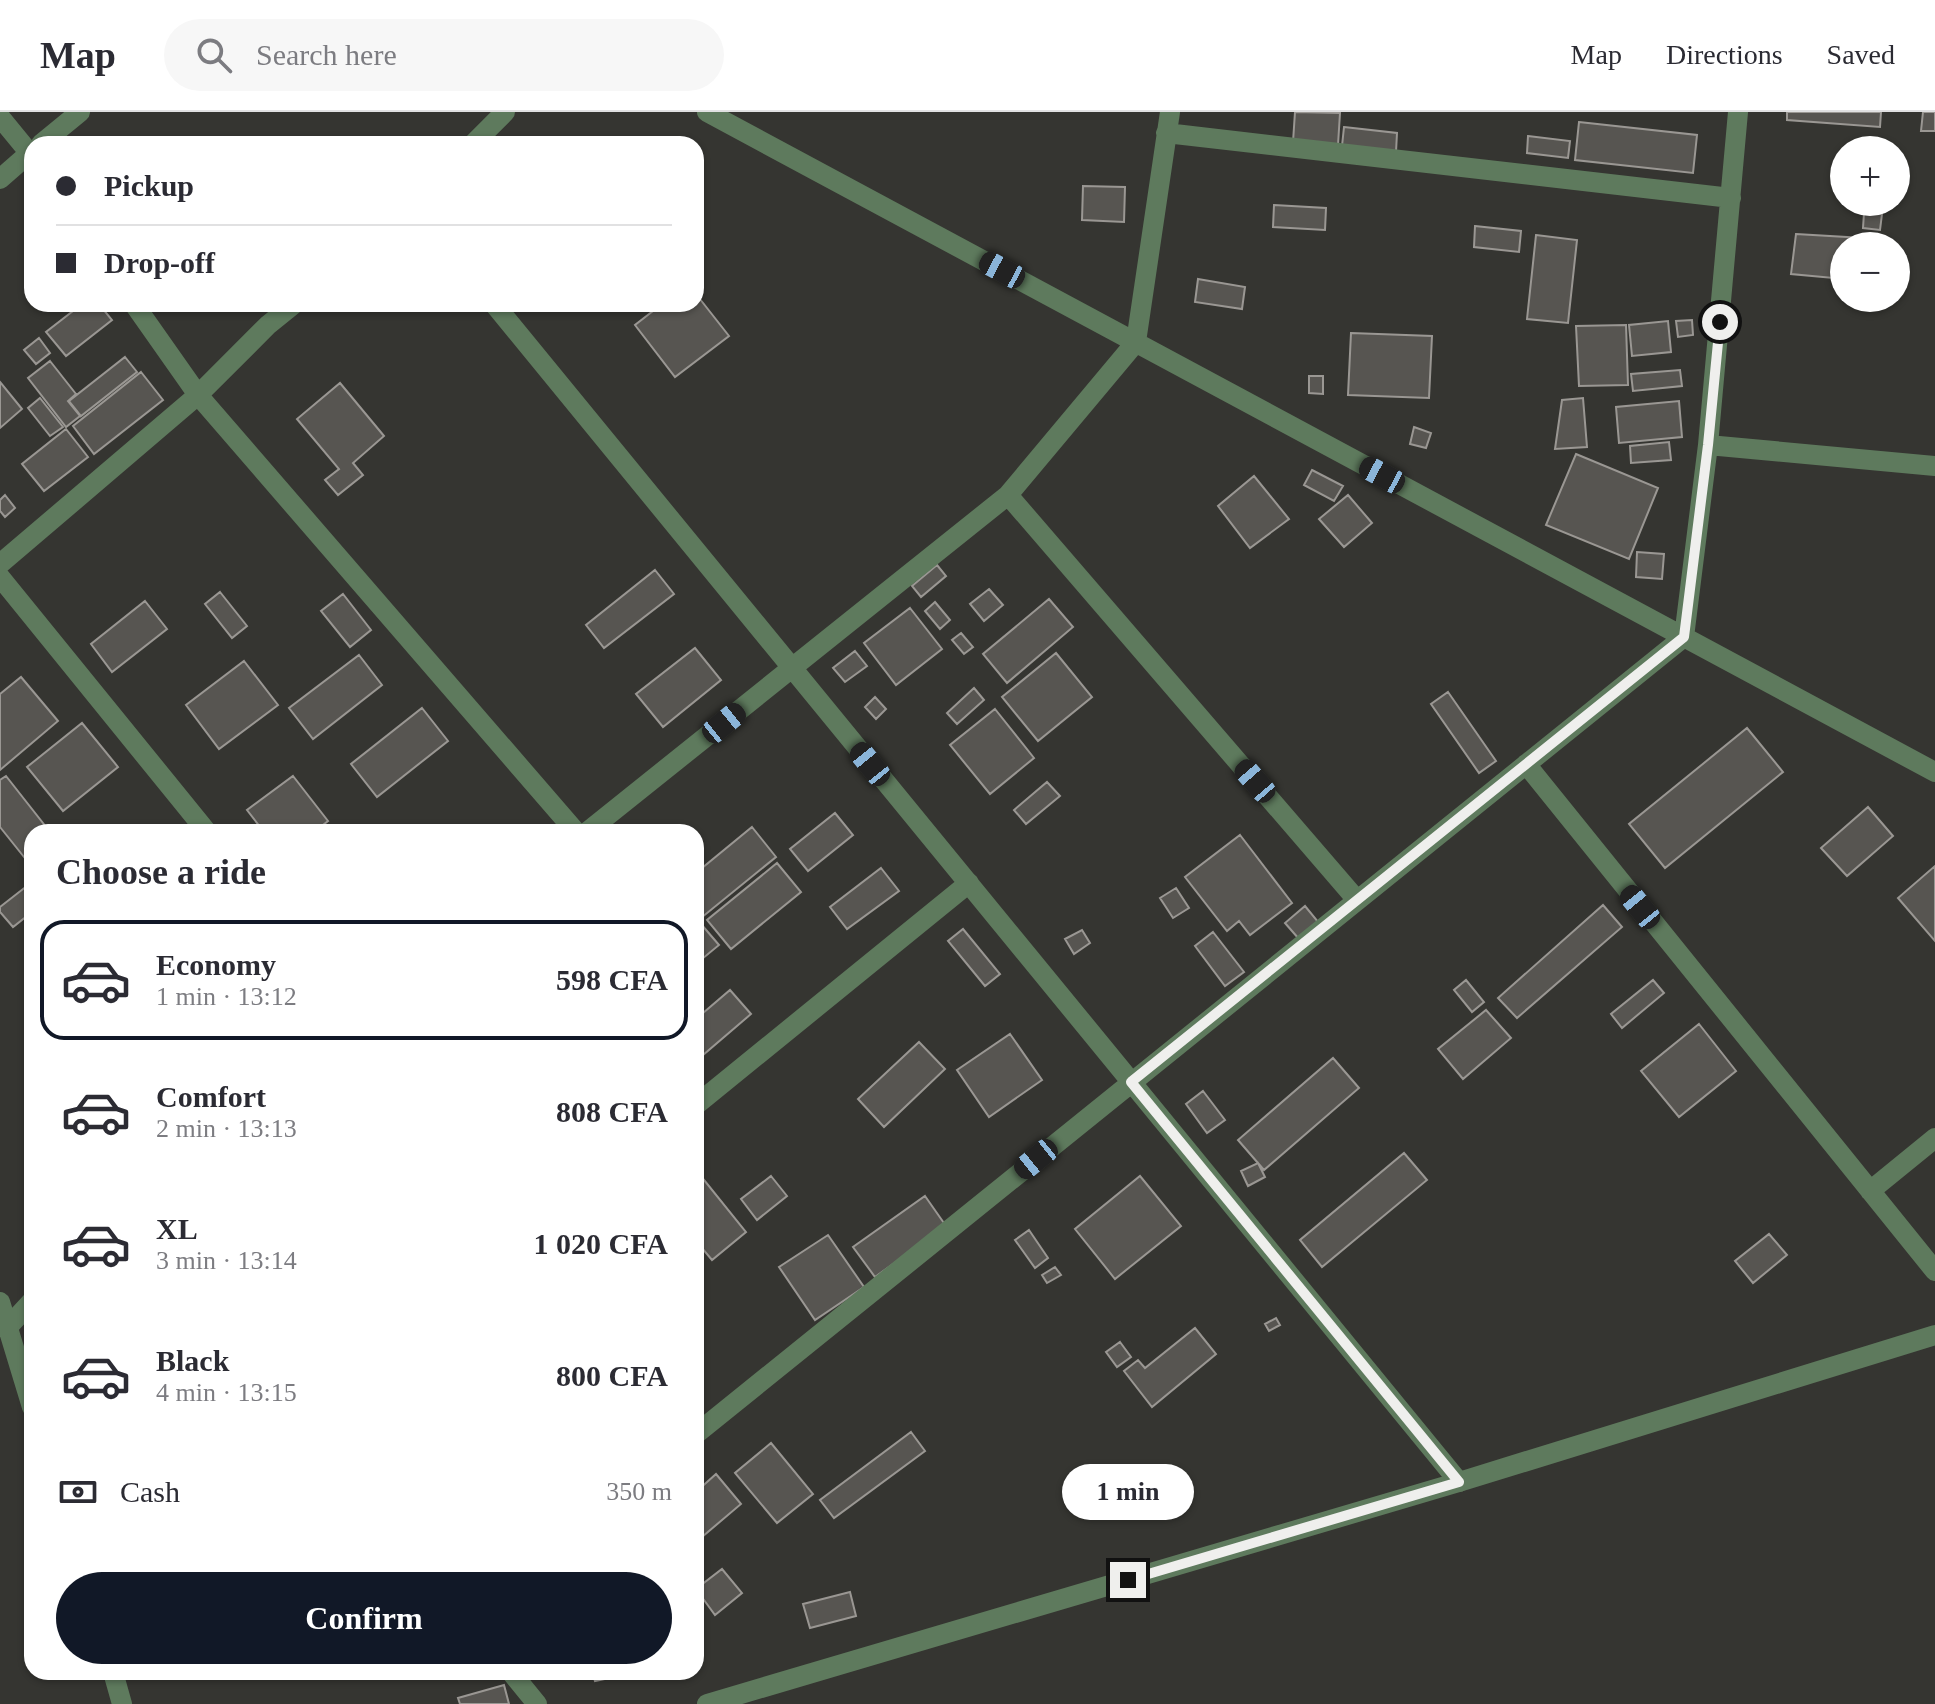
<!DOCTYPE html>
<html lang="en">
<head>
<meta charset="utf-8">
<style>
  :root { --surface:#fff; --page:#f7f7f7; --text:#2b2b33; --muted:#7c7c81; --line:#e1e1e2; --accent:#111827 }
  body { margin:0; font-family:Georgia,serif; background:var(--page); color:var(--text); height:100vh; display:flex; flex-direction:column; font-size:30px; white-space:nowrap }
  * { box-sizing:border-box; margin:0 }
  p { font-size:26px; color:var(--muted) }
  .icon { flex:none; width:44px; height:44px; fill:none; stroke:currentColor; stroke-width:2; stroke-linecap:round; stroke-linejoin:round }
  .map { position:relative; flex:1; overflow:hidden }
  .sheet { position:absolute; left:24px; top:712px; width:680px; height:856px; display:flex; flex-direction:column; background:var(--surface); border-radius:24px; box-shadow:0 2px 6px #0004 }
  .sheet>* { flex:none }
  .guide { position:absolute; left:24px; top:24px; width:680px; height:176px; border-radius:24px; box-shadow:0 2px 6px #0004; display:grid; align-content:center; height:176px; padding:0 32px; background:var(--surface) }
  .buttons { position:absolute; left:1830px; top:24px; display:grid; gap:16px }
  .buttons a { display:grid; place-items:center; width:80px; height:80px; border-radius:50%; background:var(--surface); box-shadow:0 2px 6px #0004; font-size:40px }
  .end { position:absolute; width:36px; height:36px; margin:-18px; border:10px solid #efefed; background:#111; box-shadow:0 0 0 4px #111 }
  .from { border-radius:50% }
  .bubble { position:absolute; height:56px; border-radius:28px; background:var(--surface); box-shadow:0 2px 6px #0004; font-size:26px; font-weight:700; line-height:56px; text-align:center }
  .car { position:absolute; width:24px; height:48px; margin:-24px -12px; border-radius:10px; box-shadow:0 0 6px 2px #0007; background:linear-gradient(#222 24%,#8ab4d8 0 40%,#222 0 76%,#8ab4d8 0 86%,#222 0) }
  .guide b { display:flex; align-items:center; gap:28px; height:76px; font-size:30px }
  .guide b+b { border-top:2px solid var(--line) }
  .guide i { width:20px; height:20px; background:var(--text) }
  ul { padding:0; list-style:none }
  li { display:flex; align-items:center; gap:24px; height:120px; margin:0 16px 12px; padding:0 16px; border:4px solid transparent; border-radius:24px }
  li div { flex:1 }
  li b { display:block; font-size:30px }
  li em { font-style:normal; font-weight:700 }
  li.current { border-color:var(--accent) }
  li>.icon { width:72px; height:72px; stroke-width:1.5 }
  h2 { padding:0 32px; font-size:36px; line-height:96px }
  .pay { display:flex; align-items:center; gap:20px; height:88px; padding:0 32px; font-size:30px }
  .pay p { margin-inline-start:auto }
  .primary-button { display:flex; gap:16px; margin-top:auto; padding:16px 32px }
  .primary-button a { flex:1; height:92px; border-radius:48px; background:var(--accent); color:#fff; font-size:32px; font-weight:700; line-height:92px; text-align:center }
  header { display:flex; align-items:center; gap:48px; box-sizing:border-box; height:112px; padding:0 40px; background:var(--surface); border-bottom:2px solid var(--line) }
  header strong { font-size:38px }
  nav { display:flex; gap:44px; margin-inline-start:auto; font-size:28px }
  .search { width:560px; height:72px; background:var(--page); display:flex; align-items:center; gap:20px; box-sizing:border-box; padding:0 28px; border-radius:44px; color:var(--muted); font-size:30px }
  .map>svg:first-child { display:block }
  .building { fill:#575551; stroke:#9a9793; stroke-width:2 }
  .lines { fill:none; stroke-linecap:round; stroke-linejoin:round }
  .minor { stroke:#5e7a5d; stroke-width:20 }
  .tertiary { stroke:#5e7a5d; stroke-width:20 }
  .route { stroke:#efefed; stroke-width:10 }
</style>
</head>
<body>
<header>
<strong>Map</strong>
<div class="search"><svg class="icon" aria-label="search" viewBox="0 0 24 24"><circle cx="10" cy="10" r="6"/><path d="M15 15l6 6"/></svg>Search here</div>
<nav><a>Map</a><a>Directions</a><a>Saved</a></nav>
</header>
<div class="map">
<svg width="1935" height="1592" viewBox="0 0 1935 1592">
  <rect width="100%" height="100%" fill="#353531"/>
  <path class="building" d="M1295,0L1340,1L1338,33L1293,30Z
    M1787,0H1881L1880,15L1787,8Z
    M1923,0H1935V19H1921Z
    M1579,10L1697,23L1693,61L1575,48Z
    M1344,15L1397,21L1396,40L1342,34Z
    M1528,24L1570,29L1568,46L1527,41Z
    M1083,74L1125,75L1124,110L1082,108Z
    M1274,93L1326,96L1325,118L1273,115Z
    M1864,101L1882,102L1880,118L1863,116Z
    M1475,114L1521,119L1519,140L1474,135Z
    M1796,122L1880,127L1879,134H1844V167L1791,162Z
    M1536,123L1577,128L1568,211L1527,207Z
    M1198,167L1245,175L1242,197L1195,190Z
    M696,182L729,224L675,265L635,213L662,192H696Z
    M82,192H99L112,208L66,244L46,220Z
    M1692,208L1693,223L1678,225L1676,209Z
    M1668,209L1671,240L1632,244L1629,213Z
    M1626,213L1628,273L1579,274L1576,214Z
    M1351,221L1432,224L1429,286L1348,283Z
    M39,226L50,241L36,252L24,238Z
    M125,245L137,260L81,304L69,289Z
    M50,249L76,282L68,289L80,304L66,315L28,266Z
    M1680,258L1682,274L1633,279L1631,262Z
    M141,260L163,288L94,342L73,314Z
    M1309,264H1323V282L1309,281Z
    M0,270L22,297L0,316Z
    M340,271L384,324L353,351L363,363L338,383L325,368L339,357L297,307Z
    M40,286L63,315L50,324L28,296Z
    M1583,286L1587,335L1555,337L1562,288Z
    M1679,289L1682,325L1619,331L1616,295Z
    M1414,315L1431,321L1426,336L1410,332Z
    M66,317L88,345L44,379L22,352Z
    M1669,330L1671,348L1631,351L1630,334Z
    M1576,342L1658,376L1629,447L1546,413Z
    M1312,358L1343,374L1334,389L1304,373Z
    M1254,364L1289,407L1250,436L1218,394Z
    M5,383L15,396L5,405L0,399V388Z
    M1348,383L1372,411L1344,435L1319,407Z
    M1637,440L1664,442L1662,467L1636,465Z
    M937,453L946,464L921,485L912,474Z
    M655,458L674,482L604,536L586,513Z
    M989,477L1003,493L984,509L970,492Z
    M220,480L247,514L232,526L205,492Z
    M343,482L371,518L350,535L321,499Z
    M1049,487L1073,515L1007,571L983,542Z
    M145,489L167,517L112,560L91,532Z
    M935,490L950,508L940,517L925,499Z
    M910,496L942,537L896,573L864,531Z
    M961,521L973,535L964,542L952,528Z
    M695,536L721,568L663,615L636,582Z
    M855,539L867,554L845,570L833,556Z
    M1056,541L1092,585L1038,629L1002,585Z
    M359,543L382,573L313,627L289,596Z
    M244,549L278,593L219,637L186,593Z
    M21,565L58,609L0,658V582Z
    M974,576L984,588L957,612L947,601Z
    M1448,580L1496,649L1479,661L1431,592Z
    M875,585L886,597L876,607L865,595Z
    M422,596L448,629L377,685L351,652Z
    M995,597L1034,646L990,682L950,633Z
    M82,611L118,655L63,699L27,655Z
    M1747,616L1783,660L1665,756L1629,712Z
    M6,664L50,720H32V755L0,715V668Z
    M293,664L328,709L314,720H264L247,698Z
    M1047,670L1060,684L1026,712L1014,698Z
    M1868,695L1893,724L1847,764L1821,736Z
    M835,701L853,723L808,759L790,737Z
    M752,715L776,745L701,806L696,801V761Z
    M1240,723L1292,791L1250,823L1239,809L1227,819L1185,765Z
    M777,751L801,780L731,837L707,808Z
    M1935,754V829L1898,786Z
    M881,756L899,779L847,817L830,795Z
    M32,770V800L13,815L0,800V795Z
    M1176,776L1189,796L1173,806L1160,786Z
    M1603,793L1622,815L1517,906L1498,886Z
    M1305,794L1319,811L1299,827L1285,811Z
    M701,812L719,833L696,852V817Z
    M963,817L1000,862L985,874L948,829Z
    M1082,818L1090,831L1074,842L1065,827Z
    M1213,820L1244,860L1225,874L1195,834Z
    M1466,868L1484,890L1472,900L1454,878Z
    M1653,868L1664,881L1622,916L1611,902Z
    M730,878L751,902L696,949V907Z
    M1486,898L1511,926L1463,967L1438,937Z
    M1699,912L1736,959L1679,1005L1641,959Z
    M1010,922L1042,968L989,1005L957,958Z
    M919,930L945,957L884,1015L858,987Z
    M1333,946L1359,976L1264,1058L1238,1028Z
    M1203,979L1225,1008L1207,1021L1186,992Z
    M1404,1041L1427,1068L1322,1155L1300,1128Z
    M1258,1051L1265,1065L1248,1074L1241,1059Z
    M696,1058L746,1120L712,1148L696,1129Z
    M771,1064L787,1084L757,1108L741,1087Z
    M1140,1064L1181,1114L1115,1167L1075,1117Z
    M925,1084L946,1114L875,1165L853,1135Z
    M1029,1118L1048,1146L1035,1156L1015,1128Z
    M1769,1122L1787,1143L1753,1171L1735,1149Z
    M828,1123L864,1175L815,1208L779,1155Z
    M1055,1155L1061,1163L1047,1171L1042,1163Z
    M1276,1206L1280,1213L1269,1219L1265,1212Z
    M1195,1216L1216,1242L1152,1295L1124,1259L1138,1248L1145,1256Z
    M1120,1230L1131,1245L1117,1255L1106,1240Z
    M911,1320L925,1339L834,1406L820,1388Z
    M771,1331L813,1382L777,1411L735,1361Z
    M716,1362L741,1392L696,1430V1380Z
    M722,1457L742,1481L715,1503L696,1477Z
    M850,1480L856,1504L810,1516L803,1492Z
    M592,1560H618L619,1564L595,1569Z
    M504,1573L509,1592H460L458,1586Z"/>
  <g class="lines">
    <path class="minor" d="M707,0L1935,660
      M0,5L32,44
      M1166,21L1731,86
      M41,32L80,0
      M473,32L505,0
      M0,67L32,39
      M134,192L198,283L576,720
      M494,192L1459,1370
      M1708,333L1935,354
      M1008,383L1357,788
      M0,452L198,283L268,213L294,192
      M0,465L207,720
      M1526,652L1935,1159
      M587,720L1008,383L1136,230L1170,0
      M696,993L969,771
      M1870,1079L1935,1026
      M0,1190L32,1295
      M0,1215H8L32,1189
      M696,1322L1684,525L1708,333L1738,0
      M113,1560L122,1592
      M511,1560L537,1592"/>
    <path class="tertiary" d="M707,1592L1459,1370L1935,1223"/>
  </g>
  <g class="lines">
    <path class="route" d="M1128,1468L1459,1370L1131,970L1684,525L1708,333L1720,210"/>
  </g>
</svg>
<div class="buttons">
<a>+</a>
<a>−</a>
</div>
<i class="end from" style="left:1720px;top:210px"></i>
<i class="end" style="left:1128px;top:1468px"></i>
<div class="bubble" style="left:1062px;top:1352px;width:132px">1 min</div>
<i class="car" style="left:1002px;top:158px;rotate:298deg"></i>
<i class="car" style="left:1382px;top:363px;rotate:298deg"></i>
<i class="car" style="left:724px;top:611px;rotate:51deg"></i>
<i class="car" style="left:870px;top:652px;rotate:321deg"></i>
<i class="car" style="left:1255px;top:669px;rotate:319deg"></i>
<i class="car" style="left:1640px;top:795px;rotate:321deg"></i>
<i class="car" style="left:1036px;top:1047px;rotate:231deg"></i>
<div class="guide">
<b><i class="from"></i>Pickup</b>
<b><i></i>Drop-off</b>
</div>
<section class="sheet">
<h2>Choose a ride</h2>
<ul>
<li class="current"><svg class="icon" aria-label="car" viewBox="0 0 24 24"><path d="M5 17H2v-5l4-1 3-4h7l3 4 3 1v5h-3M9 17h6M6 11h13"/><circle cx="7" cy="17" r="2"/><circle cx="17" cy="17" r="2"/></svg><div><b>Economy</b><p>1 min · 13:12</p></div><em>598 CFA</em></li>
<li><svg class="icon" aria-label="car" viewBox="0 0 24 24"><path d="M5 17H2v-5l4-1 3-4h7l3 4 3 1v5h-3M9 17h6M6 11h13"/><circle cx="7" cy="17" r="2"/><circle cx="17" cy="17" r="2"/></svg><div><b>Comfort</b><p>2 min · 13:13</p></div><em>808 CFA</em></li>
<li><svg class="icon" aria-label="car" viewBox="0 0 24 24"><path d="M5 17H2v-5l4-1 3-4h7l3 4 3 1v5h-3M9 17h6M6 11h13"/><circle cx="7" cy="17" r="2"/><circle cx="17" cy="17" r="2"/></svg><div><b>XL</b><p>3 min · 13:14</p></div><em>1 020 CFA</em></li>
<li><svg class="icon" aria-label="car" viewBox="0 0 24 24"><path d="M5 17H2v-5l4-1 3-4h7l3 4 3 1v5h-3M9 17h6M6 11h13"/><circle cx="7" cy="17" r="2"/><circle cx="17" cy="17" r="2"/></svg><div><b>Black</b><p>4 min · 13:15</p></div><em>800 CFA</em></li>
</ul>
<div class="pay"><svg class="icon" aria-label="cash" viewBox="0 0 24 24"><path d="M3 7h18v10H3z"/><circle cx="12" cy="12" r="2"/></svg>Cash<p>350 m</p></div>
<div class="primary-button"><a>Confirm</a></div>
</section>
</div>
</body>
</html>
